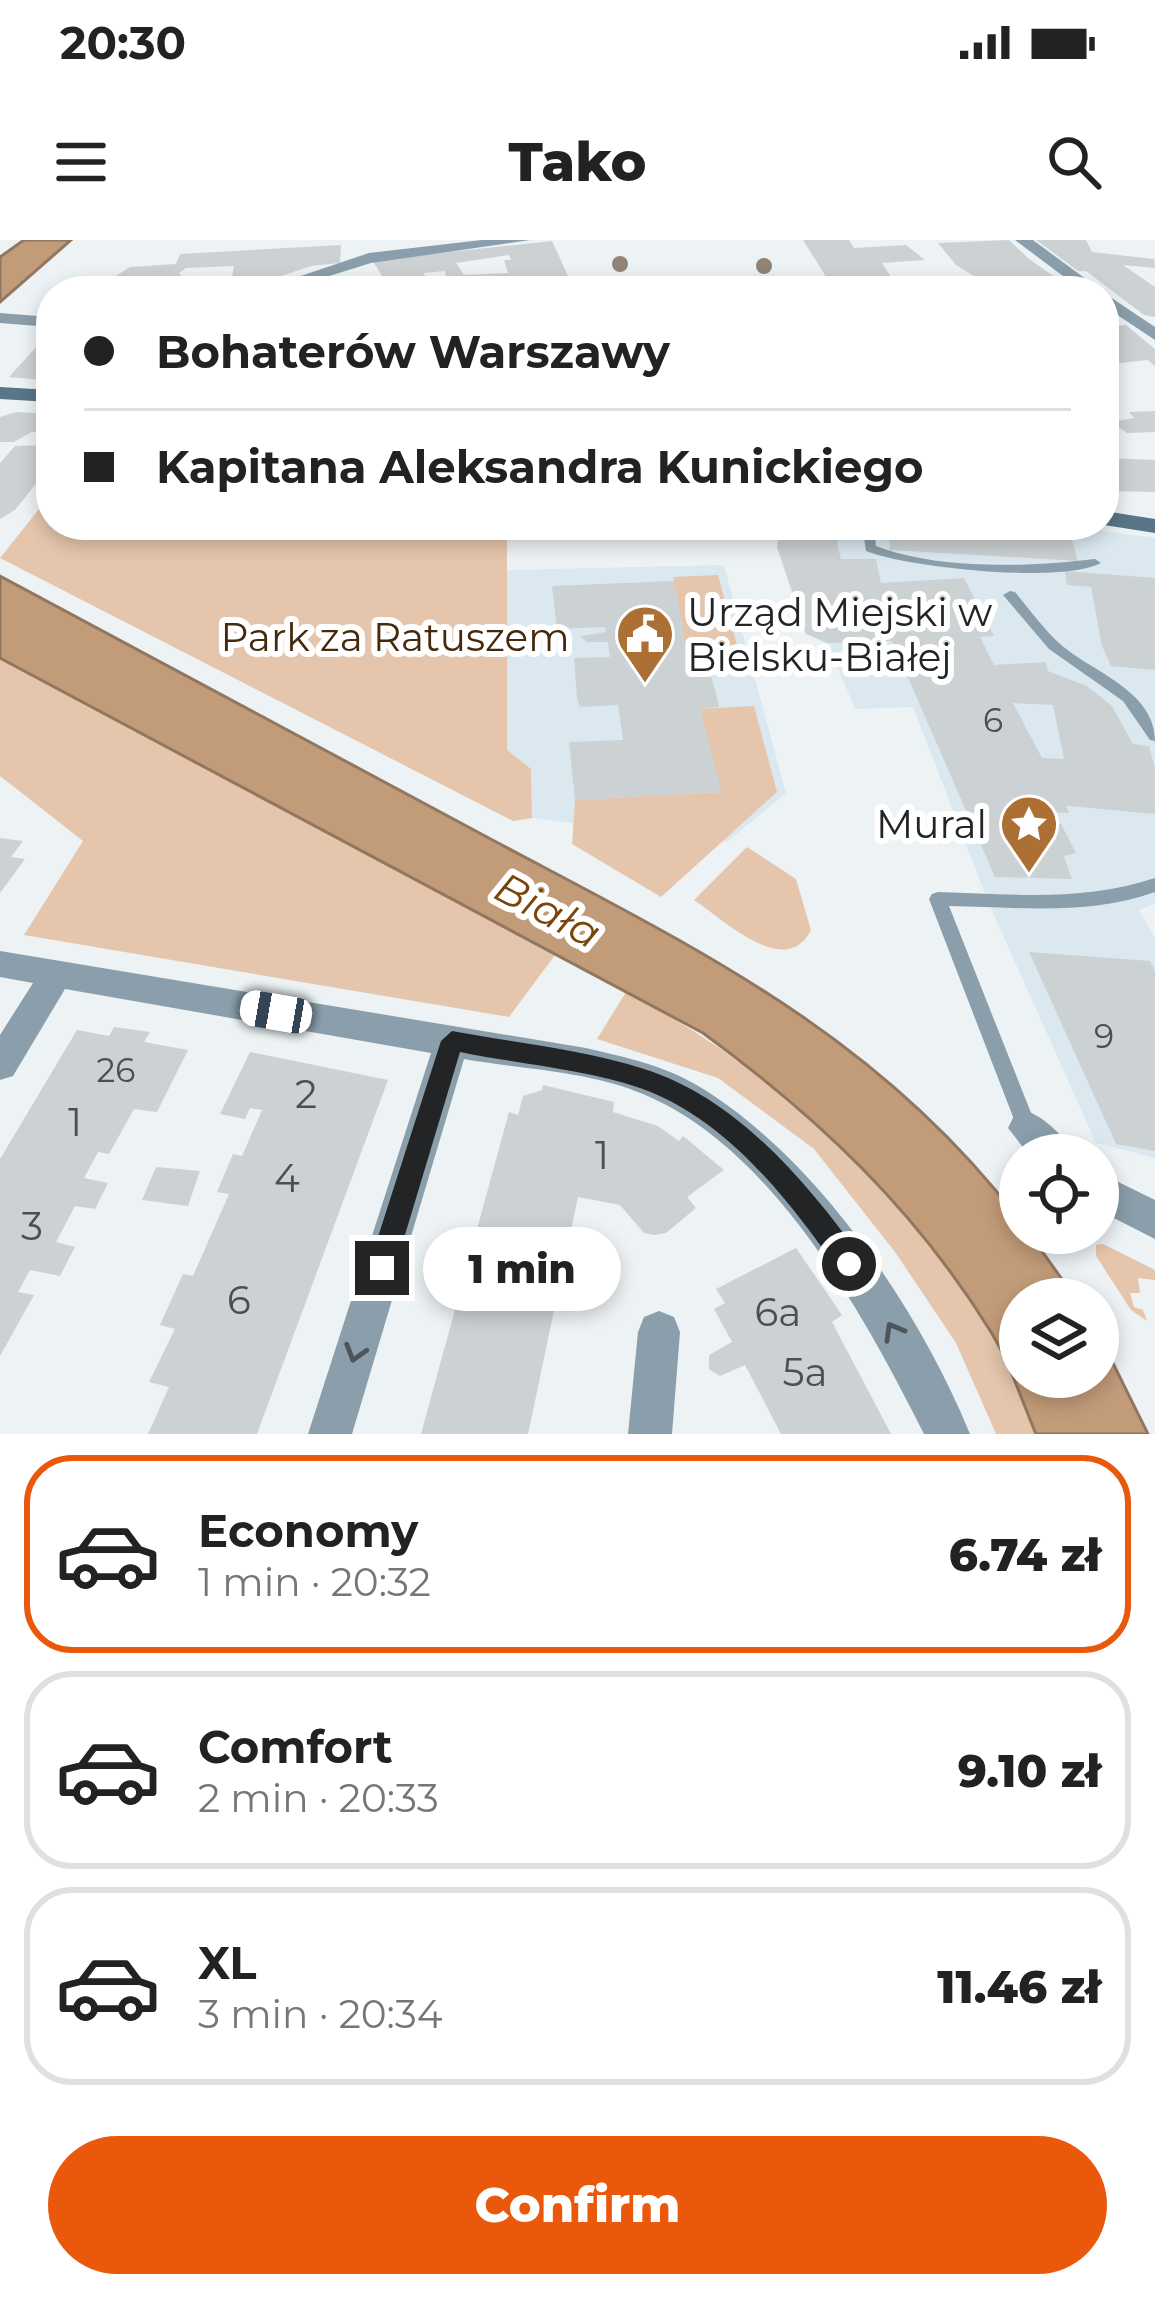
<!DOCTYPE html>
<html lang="en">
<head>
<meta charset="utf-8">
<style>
  :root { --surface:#fff; --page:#f2f2f2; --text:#222; --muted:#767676; --line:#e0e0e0; --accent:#ea580c }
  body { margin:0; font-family:Montserrat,sans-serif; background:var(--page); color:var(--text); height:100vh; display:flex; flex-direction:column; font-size:45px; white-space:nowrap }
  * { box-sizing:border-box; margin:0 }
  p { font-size:39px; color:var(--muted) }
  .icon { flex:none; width:66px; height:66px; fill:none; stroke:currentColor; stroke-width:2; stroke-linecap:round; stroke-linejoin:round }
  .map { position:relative; height:1194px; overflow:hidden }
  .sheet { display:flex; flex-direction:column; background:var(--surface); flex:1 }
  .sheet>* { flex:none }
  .banner { position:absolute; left:36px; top:36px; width:1083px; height:264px; border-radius:48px; box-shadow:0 6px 18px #0003; display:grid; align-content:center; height:264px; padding:0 48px; background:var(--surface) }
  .tools { position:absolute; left:999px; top:894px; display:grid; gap:24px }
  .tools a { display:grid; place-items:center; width:120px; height:120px; border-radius:50%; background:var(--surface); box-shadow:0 6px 18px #0003; font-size:60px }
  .end { position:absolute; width:54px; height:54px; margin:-27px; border:15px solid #222425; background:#fff; box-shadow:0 0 0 6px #fff }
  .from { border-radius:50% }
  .bubble { position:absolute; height:84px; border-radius:42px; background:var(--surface); box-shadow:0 6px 18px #0003; font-size:39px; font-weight:800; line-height:84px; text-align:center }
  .car { position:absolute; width:36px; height:72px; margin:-36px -18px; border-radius:15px; box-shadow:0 0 9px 3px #0007; background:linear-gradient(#fff 24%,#345 0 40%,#fff 0 76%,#345 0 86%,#fff 0) }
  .banner b { display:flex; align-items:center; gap:42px; height:114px; font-size:45px }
  .banner b+b { border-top:3px solid var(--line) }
  .banner i { width:30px; height:30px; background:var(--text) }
  ul { padding:21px 0 0; list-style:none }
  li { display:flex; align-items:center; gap:36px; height:198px; margin:0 24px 18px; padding:0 24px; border:6px solid var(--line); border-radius:48px }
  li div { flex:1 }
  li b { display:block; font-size:45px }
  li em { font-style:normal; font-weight:800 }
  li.active { border-color:var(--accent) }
  li>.icon { width:108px; height:108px; stroke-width:1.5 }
  .action { display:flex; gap:24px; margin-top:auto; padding:24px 48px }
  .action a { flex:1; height:138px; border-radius:72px; background:var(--accent); color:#fff; font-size:48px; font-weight:800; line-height:138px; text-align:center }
  .status { display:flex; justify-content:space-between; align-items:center; height:84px; padding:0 60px; background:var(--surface); direction:ltr }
  .status svg { height:33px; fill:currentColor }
  header { display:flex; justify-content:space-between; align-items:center; height:156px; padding:0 48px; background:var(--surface); font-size:54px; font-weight:800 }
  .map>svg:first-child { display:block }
  .built { fill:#dce8f0 }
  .green { fill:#e5c6ac }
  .water { fill:#c29b79; stroke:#927760; stroke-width:3 }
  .building { fill:#ccd1d4; fill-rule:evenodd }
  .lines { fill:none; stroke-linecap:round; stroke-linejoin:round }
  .lane { fill:#8a9eab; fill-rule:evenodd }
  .street { fill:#8a9eab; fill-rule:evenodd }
  .secondary { fill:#587688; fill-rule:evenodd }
  .tree { fill:#918375 }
  .oneway { stroke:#4c555b }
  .route { fill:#222425 }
  .labels { text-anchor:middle; stroke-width:12; stroke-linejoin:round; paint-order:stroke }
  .number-label { font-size:33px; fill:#4c4f51 }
  .poi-label { font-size:39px; fill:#222425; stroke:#fff; text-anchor:start }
  .park-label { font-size:39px; fill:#45290d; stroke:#fff }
  .near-number-label { font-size:39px; fill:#4c4f51 }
  .water-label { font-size:42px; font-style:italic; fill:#78450a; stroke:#fff }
</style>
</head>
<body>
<div class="status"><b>20:30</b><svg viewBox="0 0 49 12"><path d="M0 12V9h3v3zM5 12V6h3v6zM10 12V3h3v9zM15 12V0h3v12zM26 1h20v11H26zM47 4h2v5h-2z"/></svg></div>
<header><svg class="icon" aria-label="menu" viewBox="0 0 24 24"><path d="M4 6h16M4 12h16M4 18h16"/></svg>Tako<svg class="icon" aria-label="search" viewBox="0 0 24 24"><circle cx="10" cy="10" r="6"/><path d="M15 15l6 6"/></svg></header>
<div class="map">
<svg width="1155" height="1194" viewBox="0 0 1155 1194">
  <rect width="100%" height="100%" fill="#edf2f5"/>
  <path class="built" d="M781,285H1059L1155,298V664L1139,670L1155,698V918L1096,903L989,664L913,467L855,469L828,404L806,394L777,307Z
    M724,325L786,553L727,602L532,578L531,530L507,511V330Z"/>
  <path class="green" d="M51,254V285H511L507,299V510L531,529L532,578L513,581L0,318Z
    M718,335L737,405L686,406L673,337Z
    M0,418L505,687L555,715L509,777L24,695L83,601L0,536Z
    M754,466L777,552L661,657L572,604L575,560L721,552L700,469Z
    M747,607L796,639L811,690C786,740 724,680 694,660Z
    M626,752C777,832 903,946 992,1093C1010,1124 1022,1161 1036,1194H996L956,1103L895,1012L814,909L718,838L597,799Z
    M1103,1004L1155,1030V1040L1138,1038L1140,1053H1130L1134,1067L1143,1070L1147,1081L1131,1070L1096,1016V1005Z"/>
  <path class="water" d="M24,0H71L0,62V17Z
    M0,336C158,419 315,504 472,589C680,701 873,787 1020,981V993H1029L1076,1059H1020V1137H1098V1093L1148,1194H1036C1022,1161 1010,1123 991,1092C915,969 819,878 703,793L0,418Z"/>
  <path class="building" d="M803,0H849L854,8L906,5L925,20L882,23L895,43L869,44L875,51H835Z
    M1009,0L1029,19L1075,51H1051L1034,40L1008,42L1014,51H995L986,43L956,47L946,38L974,36L956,25L938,3Z
    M1036,0H1086L1092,12L1154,19L1155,28L1123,25L1155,47V77L1144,75L1086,31H1078Z
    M552,1L575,51H515L510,38L448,44L445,31L423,33L432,44L391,50L372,20ZM509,15L511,20H504L508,33L464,35L456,23Z
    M341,5L340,23L311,26L236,51H92L130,27L176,24L180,14ZM234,26L232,37L190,49L179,33L186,28Z
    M1126,85L1155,109V126L1148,120L1120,123L1104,118V87Z
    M51,94V141L9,137L47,95Z
    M1155,171V192L1127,193L1111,182L1134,178L1129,172Z
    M16,172L51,174V193L32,192L14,202H0V177Z
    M51,205V225L15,270L0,279V223L15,206Z
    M1104,218L1155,220V252L1104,251Z
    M781,285H842L837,304L841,319H876L881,343L964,338L994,396L980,397L994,425L1046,422L1048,431L1087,446L1112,466L1133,504L1149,506L1155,528V574L1070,566H1066L1069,573L1037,571L1049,585L1061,584L1076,613L1064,616L1072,639L995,637L892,401L828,403L806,394L777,307ZM1013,463L1053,465L1064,519L1042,518Z
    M888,285H978L1070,293L1078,321L890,310Z
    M1065,331L1155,338V430L1111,426L1102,406L1091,347L1067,345Z
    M674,341L686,406L703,405L716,454L719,467L700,469L722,552L575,560L569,502L623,500L618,465L580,467L577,458L574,418L610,417L608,402H586L581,396L606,392L605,387L557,389L552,346Z
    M0,598L23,601L11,617L25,619L0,653Z
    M1029,712L1150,721L1155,731V911L1116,904Z
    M114,787L150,792L144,802L188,810L157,872L134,869L109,914L98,912L84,938L108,943L95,969L75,966L56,1002L75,1007L60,1036L30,1030L18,1052L34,1055L0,1116V919L77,790L109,796Z
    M250,812L388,840L257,1194H148L169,1147L149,1142L175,1089L160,1085L183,1034L193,1036L229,954L217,952L233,914L242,916L262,870L250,868L245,879L220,874Z
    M543,845L614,862L613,872L658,886L679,901L683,896L724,930L687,957L696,968L666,993L654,995L644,993L620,965L578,957L528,1194H421L509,872L518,875L523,856L542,850Z
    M156,927L200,931L188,966L142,960Z
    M796,1008L842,1075L832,1082L891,1194H781L745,1125L720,1136L709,1129V1115L732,1102L714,1069L725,1063L716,1049Z"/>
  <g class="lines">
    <path class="lane" d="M519,285H531V287L525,291L521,290Z
      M862,285H874L876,306C938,330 1029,327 1095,319L1101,323C1061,344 910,328 866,311Z
      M1010,351L1015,352C1029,369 1043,388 1059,403C1091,432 1155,450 1155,501L1150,500L1123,461L1049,409L1003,355Z
      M1155,638V652C1088,676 1019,667 949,666L1037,888L1034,895L1027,897L1020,895L929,659L932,654L938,652C1012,654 1084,662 1155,638Z"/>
    <path class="street" d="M482,0H530L371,23L281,51H256L369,13Z
      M1015,0H1033L1102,51H1083Z
      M1104,53L1155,87V100L1104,66Z
      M0,73L51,77V87L0,83Z
      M0,711L586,808C625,817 666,826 700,847C817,918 919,1069 970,1194H924C865,1077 777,915 652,858C595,831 526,830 464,819L352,1194H308L431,813L65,749L13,836L0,840V795L33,743L0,737Z
      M1027,871C1047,879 1064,896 1073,915H1029L1008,888L1014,876Z
      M1098,932L1155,960V999L1098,970Z
      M659,1071L674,1077L680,1092L672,1194H628L638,1092L644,1077Z"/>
    <path class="secondary" d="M0,147L51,150V162L0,159Z
      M1104,271L1155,279V293L1104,285Z"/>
  </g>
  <g class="tree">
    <circle cx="620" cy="24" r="8"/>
    <circle cx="764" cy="26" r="8"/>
  </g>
  <defs><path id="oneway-chevron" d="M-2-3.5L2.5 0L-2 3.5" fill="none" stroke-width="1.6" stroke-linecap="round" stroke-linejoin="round" transform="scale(3)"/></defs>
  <g class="oneway">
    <use href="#oneway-chevron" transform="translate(893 1091) rotate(-120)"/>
    <use href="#oneway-chevron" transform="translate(355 1113) rotate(107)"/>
  </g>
  <path class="route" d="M452,791C515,803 583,809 644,829C736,858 804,939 859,1014L862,1024L859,1033L849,1036L840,1033C790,961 726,878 640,848C584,829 518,824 460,812L395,1028L391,1037L382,1041L372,1037L368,1028L441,801Z"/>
  <defs>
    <symbol id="civic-pin" viewBox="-11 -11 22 30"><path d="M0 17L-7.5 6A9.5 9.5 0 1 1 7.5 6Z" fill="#ad7034" stroke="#fff"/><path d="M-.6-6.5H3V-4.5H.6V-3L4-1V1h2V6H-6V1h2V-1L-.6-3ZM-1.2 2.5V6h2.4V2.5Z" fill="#fff"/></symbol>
    <symbol id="sight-pin" viewBox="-11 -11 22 30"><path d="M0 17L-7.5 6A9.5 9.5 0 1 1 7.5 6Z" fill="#ad7034" stroke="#fff"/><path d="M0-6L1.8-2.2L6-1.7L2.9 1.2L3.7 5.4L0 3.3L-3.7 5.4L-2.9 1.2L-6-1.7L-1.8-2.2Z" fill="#fff"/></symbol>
  </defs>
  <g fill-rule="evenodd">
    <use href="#civic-pin" x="612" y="361" width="66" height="90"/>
    <use href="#sight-pin" x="996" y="551" width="66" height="90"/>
  </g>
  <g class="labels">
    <g class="number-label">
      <text x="993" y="492">6</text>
      <text x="1104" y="808">9</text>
      <text x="116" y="842">26</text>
    </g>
    <g class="poi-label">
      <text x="687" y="386">Urząd Miejski w<tspan x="687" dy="45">Bielsku-Białej</tspan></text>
      <text x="987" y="598" text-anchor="end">Mural</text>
    </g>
    <g class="park-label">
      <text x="395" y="411">Park za Ratuszem</text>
    </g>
    <g class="near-number-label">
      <text x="306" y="868">2</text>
      <text x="75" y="896">1</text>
      <text x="602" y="929">1</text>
      <text x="287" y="952">4</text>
      <text x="32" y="1000">3</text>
      <text x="239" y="1074">6</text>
      <text x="778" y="1086">6a</text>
      <text x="805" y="1146">5a</text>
    </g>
    <g class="water-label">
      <text transform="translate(548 670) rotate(28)" y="15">Biała</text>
    </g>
  </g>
</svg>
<div class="tools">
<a><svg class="icon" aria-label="locate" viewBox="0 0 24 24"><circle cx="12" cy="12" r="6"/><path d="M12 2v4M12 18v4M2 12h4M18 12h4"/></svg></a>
<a><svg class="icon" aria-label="layers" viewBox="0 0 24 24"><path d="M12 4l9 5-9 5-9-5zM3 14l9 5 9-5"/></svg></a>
</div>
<i class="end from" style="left:849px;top:1024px"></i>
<i class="end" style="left:382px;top:1028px"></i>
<div class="bubble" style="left:423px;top:987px;width:198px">1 min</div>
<i class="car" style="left:276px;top:772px;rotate:280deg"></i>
<div class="banner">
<b><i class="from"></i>Bohaterów Warszawy</b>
<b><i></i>Kapitana Aleksandra Kunickiego</b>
</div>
</div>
<section class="sheet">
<ul>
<li class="active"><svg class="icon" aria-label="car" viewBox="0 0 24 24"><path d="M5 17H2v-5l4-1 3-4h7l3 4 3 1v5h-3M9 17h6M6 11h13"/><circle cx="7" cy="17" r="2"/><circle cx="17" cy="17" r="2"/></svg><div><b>Economy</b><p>1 min · 20:32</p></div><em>6.74 zł</em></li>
<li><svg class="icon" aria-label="car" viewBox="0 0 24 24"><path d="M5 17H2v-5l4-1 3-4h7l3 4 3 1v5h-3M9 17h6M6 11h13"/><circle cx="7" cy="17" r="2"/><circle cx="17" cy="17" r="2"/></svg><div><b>Comfort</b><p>2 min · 20:33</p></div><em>9.10 zł</em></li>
<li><svg class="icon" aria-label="car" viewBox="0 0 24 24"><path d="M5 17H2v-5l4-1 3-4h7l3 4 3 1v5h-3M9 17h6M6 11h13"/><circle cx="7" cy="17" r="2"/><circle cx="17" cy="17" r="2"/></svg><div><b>XL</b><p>3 min · 20:34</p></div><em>11.46 zł</em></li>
</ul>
<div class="action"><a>Confirm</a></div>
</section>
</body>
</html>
